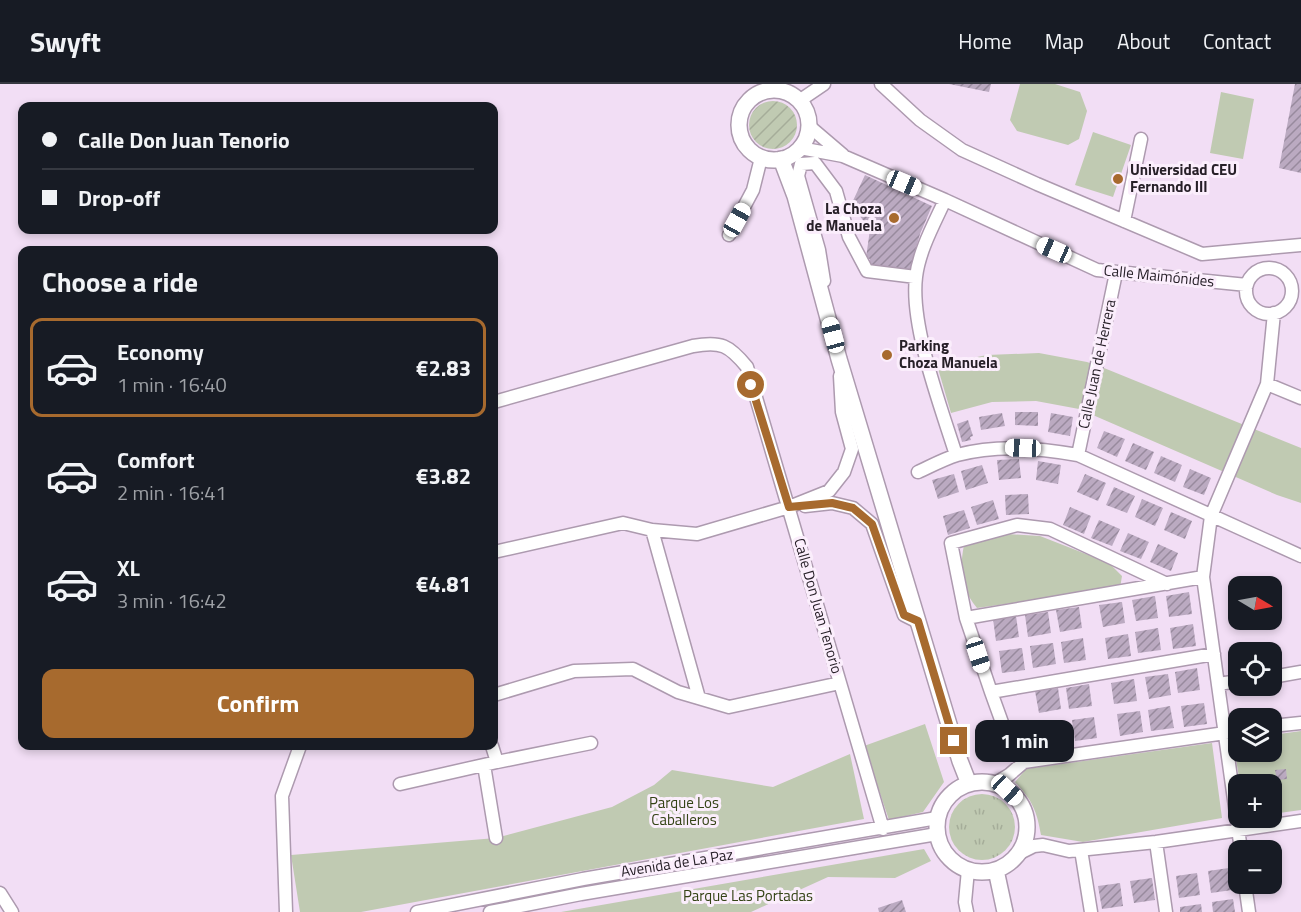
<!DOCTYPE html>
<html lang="en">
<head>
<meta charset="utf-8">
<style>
  :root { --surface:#171b24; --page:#242831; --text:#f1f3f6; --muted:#9ea1a6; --line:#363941; --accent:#a76a2e }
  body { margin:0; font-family:"Titillium Web",sans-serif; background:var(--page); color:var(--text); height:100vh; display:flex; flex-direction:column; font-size:22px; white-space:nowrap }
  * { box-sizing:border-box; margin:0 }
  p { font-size:20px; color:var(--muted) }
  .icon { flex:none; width:33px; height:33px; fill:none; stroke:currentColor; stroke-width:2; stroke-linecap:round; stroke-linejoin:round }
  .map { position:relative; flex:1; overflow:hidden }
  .drawer { position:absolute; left:18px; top:162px; width:480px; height:504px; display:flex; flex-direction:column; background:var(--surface); border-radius:12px; box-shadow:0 3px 9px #0003 }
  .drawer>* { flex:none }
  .top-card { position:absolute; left:18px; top:18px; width:480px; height:132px; border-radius:12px; box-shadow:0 3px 9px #0003; display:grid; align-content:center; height:132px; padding:0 24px; background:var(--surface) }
  .needle { width:39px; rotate:100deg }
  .controls { position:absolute; left:1228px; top:492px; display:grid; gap:12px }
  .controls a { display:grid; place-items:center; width:54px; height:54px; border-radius:12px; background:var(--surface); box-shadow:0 3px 9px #0003; font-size:30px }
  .end { position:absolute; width:27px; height:27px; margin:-14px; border:8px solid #a76a2e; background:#fff; box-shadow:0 0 0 3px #fff }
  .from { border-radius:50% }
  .bubble { position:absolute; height:42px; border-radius:12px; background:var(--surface); box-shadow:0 3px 9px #0003; font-size:20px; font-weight:700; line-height:42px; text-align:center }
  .car { position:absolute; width:18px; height:36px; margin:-18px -9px; border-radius:8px; box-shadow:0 0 4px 2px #0007; background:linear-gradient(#fff 24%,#345 0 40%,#fff 0 76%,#345 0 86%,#fff 0) }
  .top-card b { display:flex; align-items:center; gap:21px; height:57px; font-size:22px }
  .top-card b+b { border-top:2px solid var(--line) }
  .top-card i { width:15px; height:15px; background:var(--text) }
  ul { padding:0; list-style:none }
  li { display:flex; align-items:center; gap:18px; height:99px; margin:0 12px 9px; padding:0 12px; border:3px solid transparent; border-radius:12px }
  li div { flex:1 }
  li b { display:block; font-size:22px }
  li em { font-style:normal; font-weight:700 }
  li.selected { border-color:var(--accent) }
  li>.icon { width:54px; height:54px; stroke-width:1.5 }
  h2 { padding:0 24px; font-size:27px; line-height:72px }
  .button { display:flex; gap:12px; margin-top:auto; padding:12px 24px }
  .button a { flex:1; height:69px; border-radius:12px; background:var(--accent); color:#fff; font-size:24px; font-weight:700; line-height:69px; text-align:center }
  header { display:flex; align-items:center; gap:36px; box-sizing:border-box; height:84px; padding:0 30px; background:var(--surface); border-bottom:2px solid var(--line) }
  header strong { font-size:28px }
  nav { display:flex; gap:33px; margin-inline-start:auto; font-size:21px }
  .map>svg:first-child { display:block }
  .grass { fill:url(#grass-tufts) }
  .park { fill:#c0cab2 }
  .garden { fill:url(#garden-furrows) }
  .building { fill:url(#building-hatch) }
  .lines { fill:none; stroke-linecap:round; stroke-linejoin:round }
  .minor-casing { stroke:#ad9aaf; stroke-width:15 }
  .major-casing { stroke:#ad9aaf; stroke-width:18 }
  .minor { stroke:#fff; stroke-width:12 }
  .major { stroke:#fff; stroke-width:15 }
  .route { stroke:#a76a2e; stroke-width:8 }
  .poi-dot { fill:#a76a2e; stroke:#fbeefc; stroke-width:2 }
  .labels { text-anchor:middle; stroke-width:6; stroke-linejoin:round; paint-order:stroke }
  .poi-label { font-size:15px; font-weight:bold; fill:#272028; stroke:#fbeefc; text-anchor:start }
  .street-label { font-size:15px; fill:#272028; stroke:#fbeefc }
  .park-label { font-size:15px; fill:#344315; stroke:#fbeefc }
</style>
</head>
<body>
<header>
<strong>Swyft</strong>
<nav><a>Home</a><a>Map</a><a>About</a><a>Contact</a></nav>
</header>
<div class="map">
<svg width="1301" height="828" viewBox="0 0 1301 828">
  <defs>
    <pattern id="grass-tufts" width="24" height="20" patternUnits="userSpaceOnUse" patternTransform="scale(1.5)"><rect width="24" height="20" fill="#c0cab2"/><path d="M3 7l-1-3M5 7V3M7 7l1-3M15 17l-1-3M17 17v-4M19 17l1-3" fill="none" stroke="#a5ad99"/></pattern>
    <pattern id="garden-furrows" width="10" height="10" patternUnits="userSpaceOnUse" patternTransform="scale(1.5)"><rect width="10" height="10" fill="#c0cab2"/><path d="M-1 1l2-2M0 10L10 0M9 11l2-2" fill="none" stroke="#a5ad99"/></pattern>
    <pattern id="building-hatch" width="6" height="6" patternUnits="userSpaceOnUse" patternTransform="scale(1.5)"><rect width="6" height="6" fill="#bbaac1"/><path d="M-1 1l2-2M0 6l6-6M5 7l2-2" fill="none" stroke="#988a9d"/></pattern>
  </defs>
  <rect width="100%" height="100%" fill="#f2def5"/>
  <path class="grass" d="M949 743a33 33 0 1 1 66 0a33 33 0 1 1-66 0Z"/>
  <path class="park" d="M1020,0H1055L1080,8L1087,27L1079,55L1068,61L1017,47L1010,36Z
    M1221,8L1254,15L1243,75L1210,69Z
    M1093,48L1131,61L1113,113L1075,101Z
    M1039,269L1087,278L1104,284L1301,364V419L1277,411L1079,325L1036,317L992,318L951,329L937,281L987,271Z
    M1007,450L1040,452L1109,479L1122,492L1120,504L977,524C961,504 959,487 964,461Z
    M925,640L944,698L923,728L889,736L864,662Z
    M1301,647V726L1272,730V700H1240L1233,656L1239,655V668H1272V651Z
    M1212,659L1222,734L1083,758L1041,751C1037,727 1032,716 1015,698L1026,685Z
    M850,670L864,735L361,828H300L291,771L496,754L612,723L654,701L672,686L773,703Z
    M924,765L931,777L895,794L828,793L751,828H561Z"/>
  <path class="garden" d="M749 41a24 24 0 1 1 48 0a24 24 0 1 1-48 0Z"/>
  <path class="building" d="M949,0H991L989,8Z
    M1295,0H1301V89L1279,84Z
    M865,91L932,122L920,150L910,186L869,182L870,175L866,174L870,145L851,121Z
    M1015,328H1038V342L1015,341Z
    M1002,329L1005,342L981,346L979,333Z
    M1051,329L1073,333L1070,352L1048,348Z
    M968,336L973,352L970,353L971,356L962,358L957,340Z
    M1104,347L1125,355L1117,373L1097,364Z
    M1133,359L1154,368L1146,386L1125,377Z
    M1161,372L1182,381L1175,398L1154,389Z
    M1019,375L1021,394L999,396L997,376Z
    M1038,377L1061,381L1058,400L1036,396Z
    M982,381L988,399L966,406L961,387Z
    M1190,385L1211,394L1204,411L1183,403Z
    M954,390L959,408L938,415L932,396Z
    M1085,390L1106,399L1098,417L1077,408Z
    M1114,403L1135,412L1127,429L1106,421Z
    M1028,410L1029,430L1006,431L1005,411Z
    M1142,415L1163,424L1155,442L1135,433Z
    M993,416L999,435L977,441L971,423Z
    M1070,423L1091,432L1084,450L1063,441Z
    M964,426L970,444L948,451L943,432Z
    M1171,428L1192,437L1185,455L1164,446Z
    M1099,436L1120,445L1112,462L1091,454Z
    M1128,449L1149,458L1141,475L1120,467Z
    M1158,460L1178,469L1171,487L1150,478Z
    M1189,508L1192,530L1169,533L1166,512Z
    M1155,512L1158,534L1136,537L1132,516Z
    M1122,518L1125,539L1103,543L1099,521Z
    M1079,523L1082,544L1060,548L1056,526Z
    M1048,528L1051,549L1028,553L1025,531Z
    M1016,532L1019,553L996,557L993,535Z
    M1193,540L1196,562L1173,565L1170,544Z
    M1158,544L1161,566L1138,569L1135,548Z
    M1128,550L1131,572L1108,575L1105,554Z
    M1083,554L1086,576L1064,579L1061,558Z
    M1053,559L1056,580L1033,584L1030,562Z
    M1022,564L1025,586L1002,589L999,567Z
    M1197,584L1200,606L1178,609L1175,588Z
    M1168,590L1171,611L1149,615L1145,593Z
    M1134,595L1137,617L1114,620L1111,599Z
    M1089,600L1092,622L1069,625L1066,604Z
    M1058,604L1061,625L1039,629L1035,607Z
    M1204,619L1207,640L1184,643L1181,622Z
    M1170,622L1174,644L1151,647L1148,626Z
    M1140,627L1143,648L1120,652L1117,630Z
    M1094,633L1097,654L1075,657L1072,636Z
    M1063,636L1066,658L1043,661L1040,640Z
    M1286,685L1287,695L1277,696L1275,686Z
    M1229,784L1232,806L1211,809L1208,787Z
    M1197,789L1200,811L1179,814L1176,792Z
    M1152,794L1155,816L1134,819L1130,797Z
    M1120,799L1123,822L1102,825L1098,802Z
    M1233,815L1235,828H1213L1212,818Z
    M902,816L906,828H879L878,824Z
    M1201,820L1202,828H1180V823Z"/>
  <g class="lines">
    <defs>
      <path id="minor" d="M881,0L920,36L962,66L1037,100L1202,170L1301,161
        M799,17L824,0
        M809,42L843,71
        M800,64L843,72L945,116L1097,186L1247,201
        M945,116C934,140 919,167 916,193C910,242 941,323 956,371
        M1124,137L1141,55
        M729,151L753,106L761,74
        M1246 207a23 23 0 1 1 46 0a23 23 0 1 1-46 0Z
        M824,197L819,166L798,92L801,80L815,79L836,107L849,153L867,187L916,193
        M1267,300L1301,314
        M494,318L693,262C721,257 729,261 747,283L883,745
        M1078,371L1116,189
        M918,388C931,382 944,375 957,371C998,360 1037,364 1078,371L1301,472
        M805,422L832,419L853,424L872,440L904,531L918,538
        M652,446L699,614
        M494,468L623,439L652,446L697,450L789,423L829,407L844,388L852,365L842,328L840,292
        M966,534L1203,493
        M1272,593L1301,588
        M1218,600L1239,597
        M991,608L1214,570
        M494,611L574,587L633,585L678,608L729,623L840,599
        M1272,642L1301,639
        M492,662L497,678L591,659
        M1024,678L1013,669L991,608L966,534L951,459L1017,441L1050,445L1167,500
        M484,681L496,754
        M400,700L497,678
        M994,700L1009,691L1024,678L1239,647
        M1156,758L1166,828
        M1081,766L1091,828
        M1241,766L1203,493L1211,432L1267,300L1274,229
        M1018,770L1034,762L1043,761L1069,767L1156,758L1301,737
        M1245,800L1249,828
        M0,809L12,828
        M286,828L282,712L300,662
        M417,828L583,795L937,734
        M490,828L581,810L937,750
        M967,828L965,818L968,786"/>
      <path id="major" d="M739 41a35 35 0 1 1 70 0a35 35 0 1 1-70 0Z
        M781,75L795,112L839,275L960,677L969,700
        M937 743a45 45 0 1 1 90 0a45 45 0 1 1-90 0Z
        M996,786L1005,828"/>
    </defs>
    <use href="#minor" class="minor-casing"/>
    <use href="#major" class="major-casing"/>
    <use href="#minor" class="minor"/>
    <use href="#major" class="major"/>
  </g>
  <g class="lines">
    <path class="route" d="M751,301L789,423L832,419L853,424L872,440L904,531L918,537L954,657"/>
  </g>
  <g class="poi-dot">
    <circle cx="1118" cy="95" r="6"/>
    <circle cx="894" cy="134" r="6"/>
    <circle cx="887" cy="271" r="6"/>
  </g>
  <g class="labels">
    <g class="poi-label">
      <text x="1130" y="91">Universidad CEU<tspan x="1130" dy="17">Fernando III</tspan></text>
      <text x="882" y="130" text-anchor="end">La Choza<tspan x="882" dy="17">de Manuela</tspan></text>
      <text x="899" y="267">Parking<tspan x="899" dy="17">Choza Manuela</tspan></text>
    </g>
    <g class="street-label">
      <text transform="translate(1159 192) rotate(6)" y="5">Calle Maimónides</text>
      <text transform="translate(1097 280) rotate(-78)" y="5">Calle Juan de Herrera</text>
      <text transform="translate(818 522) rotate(74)" y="5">Calle Don Juan Tenorio</text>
      <text transform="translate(677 779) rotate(-9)" y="5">Avenida de La Paz</text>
    </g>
    <g class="park-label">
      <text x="684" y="724">Parque Los<tspan x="684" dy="17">Caballeros</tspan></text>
      <text x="748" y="817">Parque Las Portadas</text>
    </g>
  </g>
</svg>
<div class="controls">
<a><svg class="needle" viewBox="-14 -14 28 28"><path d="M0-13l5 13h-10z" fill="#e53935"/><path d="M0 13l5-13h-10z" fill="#9ea1a6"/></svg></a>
<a><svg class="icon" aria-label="locate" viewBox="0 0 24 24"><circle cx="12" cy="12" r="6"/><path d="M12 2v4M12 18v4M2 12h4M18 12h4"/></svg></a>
<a><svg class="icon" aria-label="layers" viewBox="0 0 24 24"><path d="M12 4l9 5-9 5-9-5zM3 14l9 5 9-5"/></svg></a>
<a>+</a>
<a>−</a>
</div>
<i class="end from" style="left:751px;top:301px"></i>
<i class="end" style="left:954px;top:657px"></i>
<div class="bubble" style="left:975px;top:636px;width:99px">1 min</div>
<i class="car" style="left:904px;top:99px;rotate:113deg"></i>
<i class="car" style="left:737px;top:136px;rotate:29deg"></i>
<i class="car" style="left:1054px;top:166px;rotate:294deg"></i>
<i class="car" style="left:833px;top:251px;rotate:345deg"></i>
<i class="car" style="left:1023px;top:364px;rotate:272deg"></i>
<i class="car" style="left:978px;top:571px;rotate:162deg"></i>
<i class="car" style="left:1007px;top:706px;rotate:133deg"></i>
<div class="top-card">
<b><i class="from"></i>Calle Don Juan Tenorio</b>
<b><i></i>Drop-off</b>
</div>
<section class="drawer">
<h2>Choose a ride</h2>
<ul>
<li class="selected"><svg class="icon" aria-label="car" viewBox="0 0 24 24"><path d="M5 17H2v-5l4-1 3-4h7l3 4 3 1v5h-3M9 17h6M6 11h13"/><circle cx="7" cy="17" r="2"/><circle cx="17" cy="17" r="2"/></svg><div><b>Economy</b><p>1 min · 16:40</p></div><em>€2.83</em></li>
<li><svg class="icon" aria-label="car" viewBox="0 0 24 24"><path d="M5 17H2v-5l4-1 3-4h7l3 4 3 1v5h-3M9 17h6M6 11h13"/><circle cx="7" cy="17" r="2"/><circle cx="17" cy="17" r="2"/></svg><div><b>Comfort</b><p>2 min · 16:41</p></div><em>€3.82</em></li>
<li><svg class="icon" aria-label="car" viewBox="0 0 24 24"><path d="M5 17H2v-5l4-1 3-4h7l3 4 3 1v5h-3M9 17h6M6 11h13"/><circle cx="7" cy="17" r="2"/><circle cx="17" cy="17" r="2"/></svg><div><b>XL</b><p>3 min · 16:42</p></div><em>€4.81</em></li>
</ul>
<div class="button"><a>Confirm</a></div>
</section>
</div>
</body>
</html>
